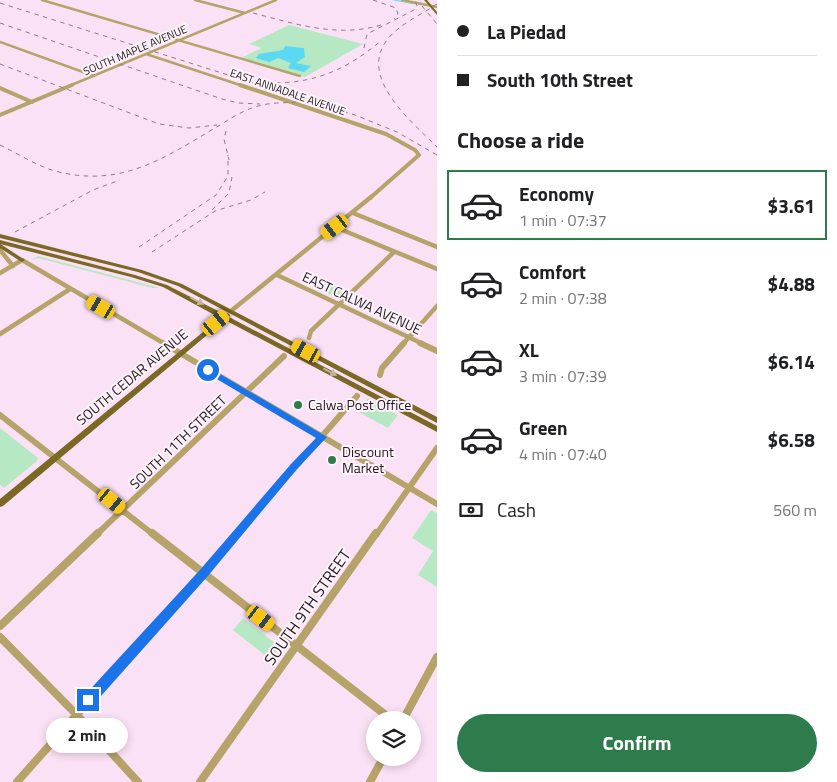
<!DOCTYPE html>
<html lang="en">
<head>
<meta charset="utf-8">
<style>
  :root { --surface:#fff; --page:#f2f2f2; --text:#202124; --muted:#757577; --line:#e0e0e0; --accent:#2e7b4b }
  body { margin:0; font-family:"Titillium Web",sans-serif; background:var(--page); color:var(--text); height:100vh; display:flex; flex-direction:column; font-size:19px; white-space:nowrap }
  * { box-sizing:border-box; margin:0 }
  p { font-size:16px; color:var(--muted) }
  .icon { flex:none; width:28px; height:28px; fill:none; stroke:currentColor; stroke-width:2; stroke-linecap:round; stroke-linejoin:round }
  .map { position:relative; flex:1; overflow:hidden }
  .details { display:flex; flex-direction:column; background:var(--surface); width:400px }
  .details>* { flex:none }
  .top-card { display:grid; align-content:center; height:110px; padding:0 20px; background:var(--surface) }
  .buttons { position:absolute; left:366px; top:711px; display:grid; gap:10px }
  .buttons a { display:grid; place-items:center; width:55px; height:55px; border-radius:50%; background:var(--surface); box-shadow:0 2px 8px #0003; font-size:25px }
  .end { position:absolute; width:22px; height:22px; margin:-11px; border:6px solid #1a73e8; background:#fff; box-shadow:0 0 0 2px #fff }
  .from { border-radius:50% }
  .bubble { position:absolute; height:35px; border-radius:18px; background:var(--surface); box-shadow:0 2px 8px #0003; font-size:16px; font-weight:700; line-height:35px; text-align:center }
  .car { position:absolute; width:15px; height:30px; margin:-15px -8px; border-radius:6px; box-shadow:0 0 4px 1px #0007; background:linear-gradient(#f5c518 24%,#345 0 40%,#f5c518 0 76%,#345 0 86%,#f5c518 0) }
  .top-card b { display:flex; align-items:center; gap:18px; height:48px; font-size:19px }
  .top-card b+b { border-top:1px solid var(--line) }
  .top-card i { width:12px; height:12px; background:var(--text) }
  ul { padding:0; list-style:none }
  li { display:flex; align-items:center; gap:15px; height:70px; margin:0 10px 8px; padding:0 10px; border:2px solid transparent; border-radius:0px }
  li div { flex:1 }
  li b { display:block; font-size:19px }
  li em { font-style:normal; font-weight:700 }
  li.on { border-color:var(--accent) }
  li>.icon { width:45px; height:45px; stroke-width:1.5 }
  h2 { padding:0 20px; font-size:22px; line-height:60px }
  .pay { display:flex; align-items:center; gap:12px; height:55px; padding:0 20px; font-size:19px }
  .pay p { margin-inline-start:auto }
  .action { display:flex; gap:10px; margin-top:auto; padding:10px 20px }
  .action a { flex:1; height:58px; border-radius:30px; background:var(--accent); color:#fff; font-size:20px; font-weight:700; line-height:58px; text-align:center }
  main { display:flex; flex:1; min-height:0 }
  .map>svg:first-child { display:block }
  .green { fill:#b6e9c3 }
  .water { fill:#5cd9f2 }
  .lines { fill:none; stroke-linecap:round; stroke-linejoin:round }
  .stream { stroke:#5cd9f2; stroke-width:1 }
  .minor-far4 { stroke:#b5a36a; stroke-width:2.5 }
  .minor-far3 { stroke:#b5a36a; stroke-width:4 }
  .minor-far2 { stroke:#b5a36a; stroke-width:4.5 }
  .minor-far1 { stroke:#b5a36a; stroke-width:6 }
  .minor { stroke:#b5a36a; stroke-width:8 }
  .major { fill:#7b6824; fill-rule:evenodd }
  .rail { stroke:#8f7b8a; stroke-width:1; stroke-dasharray:4.5 4.5; stroke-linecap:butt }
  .oneway { fill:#c2b59a }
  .route { fill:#1a73e8 }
  .poi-dot { fill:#2e7b4b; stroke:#fdf4fb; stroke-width:2 }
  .labels { text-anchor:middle; stroke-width:4; stroke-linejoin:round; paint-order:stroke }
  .far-street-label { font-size:11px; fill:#261723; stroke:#fdf4fb }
  .street-label { font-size:14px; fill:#261723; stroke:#fdf4fb }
  .poi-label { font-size:14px; fill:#261723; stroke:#fdf4fb; text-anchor:start }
  .near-street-label { font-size:16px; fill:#261723; stroke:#fdf4fb }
</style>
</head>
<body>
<main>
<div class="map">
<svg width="437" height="782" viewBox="0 0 437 782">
  <rect width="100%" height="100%" fill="#fbe1f5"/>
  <path class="green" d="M289,25L363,44L305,77L241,58L262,48L249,44Z
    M38,256L160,288H153L38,258L30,261Z
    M321,279L346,291L338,298L313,287Z
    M368,398L398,415L388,428L357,411Z
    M0,428L38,458L37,461L4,488L0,485Z
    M431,510L437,513V587L418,575L433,551L412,538Z
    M243,618L280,647L271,660L233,630Z"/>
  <path class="water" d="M285,46L304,48L305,57L296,63L311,66L304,72L288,68L291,63L278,58L269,62L256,58L259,54L283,50Z"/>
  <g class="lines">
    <path class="stream" d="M394,0L415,4"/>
    <path class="minor-far4" d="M42,0L300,76
      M195,0L245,13
      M402,0L437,7
      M0,42L94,76
      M146,54L243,86
      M69,86L276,0"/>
    <path class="minor-far3" d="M240,85L386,134L415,150L419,155L370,198
      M0,88L32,102
      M0,115L72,85"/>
    <path class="minor-far2" d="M353,213L437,247
      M335,227L437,269
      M0,250L13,266
      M0,273L22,260L165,344
      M277,275L423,344
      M231,311L371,197
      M0,334L70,289
      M309,338L311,331L394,252
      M403,344L437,306"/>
    <path class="minor-far1" d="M163,343L437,504
      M420,343L437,351
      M380,375L382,368L404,343
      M0,415L154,535
      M96,535L284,356
      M236,535L357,396
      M376,535L437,448"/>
    <path class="minor" d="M152,533L392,720
      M0,626L98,533
      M0,637L76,714L138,782
      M403,720L437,657
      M17,782L238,533
      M200,782L376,533
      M370,782L383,758"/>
    <path class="major" d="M424,0H427L437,12V15Z
      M0,234L142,270L182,284L437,417V423L178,286L138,272L0,238Z
      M0,240L135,275L167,285L224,314L227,313L229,314L230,315L229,317L437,426V432L225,320L3,506L0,507V499L220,318L163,287L131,277L0,244Z
      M0,244L2,245L25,260L22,262L20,261L0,248Z"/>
    <path class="rail" d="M373,0L396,8L398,14L394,19
      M0,3L355,115L397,132L437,155
      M437,4C421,15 399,24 387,40C358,78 412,122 437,147
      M422,6L437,24
      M253,13C296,24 337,38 381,25
      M0,23L222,99L238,103L260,104
      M364,48L367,34L414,10L417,6L415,0
      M0,64L159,124L189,128L217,125
      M267,83C315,84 346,70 382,40
      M226,131L224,139L229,160
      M0,145C19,154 38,167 59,172C121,187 163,159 215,128C227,121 241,111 255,107C269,102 285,103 300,102
      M212,210L229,193L232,177
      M15,232L93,190L120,180
      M139,247L216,195L228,176V155
      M152,252L215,211L251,200L265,192"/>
  </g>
  <defs><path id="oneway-solid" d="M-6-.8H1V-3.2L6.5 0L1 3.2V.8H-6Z" transform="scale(1.25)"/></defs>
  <g class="oneway">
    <use href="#oneway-solid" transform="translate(197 301) rotate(28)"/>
    <use href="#oneway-solid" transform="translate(330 372) rotate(28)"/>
  </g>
  <path class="route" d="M208,367L327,437L297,469L207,577L93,705L88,706L84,705L83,700L84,696L200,570L291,464L316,438L205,372V368Z"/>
  <g class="poi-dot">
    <circle cx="298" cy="405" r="5"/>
    <circle cx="332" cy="460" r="5"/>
  </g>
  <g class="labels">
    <g class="far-street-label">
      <text transform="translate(135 50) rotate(-23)" y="4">SOUTH MAPLE AVENUE</text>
      <text transform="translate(288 92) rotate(19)" y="4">EAST ANNADALE AVENUE</text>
    </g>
    <g class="street-label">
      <text transform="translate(362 303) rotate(25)" y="5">EAST CALWA AVENUE</text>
      <text transform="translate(132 377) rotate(-40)" y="5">SOUTH CEDAR AVENUE</text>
      <text transform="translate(178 442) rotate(-44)" y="5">SOUTH 11TH STREET</text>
    </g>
    <g class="poi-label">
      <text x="308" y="410">Calwa Post Office</text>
      <text x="342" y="457">Discount<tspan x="342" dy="16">Market</tspan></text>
    </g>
    <g class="near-street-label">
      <text transform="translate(307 607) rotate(-55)" y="6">SOUTH 9TH STREET</text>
    </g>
  </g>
</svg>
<div class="buttons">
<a><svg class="icon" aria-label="layers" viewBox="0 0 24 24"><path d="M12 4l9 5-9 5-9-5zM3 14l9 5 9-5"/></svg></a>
</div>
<i class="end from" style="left:208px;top:370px"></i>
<i class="end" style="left:88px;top:700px"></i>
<div class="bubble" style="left:46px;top:718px;width:82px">2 min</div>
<i class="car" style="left:335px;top:227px;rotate:233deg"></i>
<i class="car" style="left:101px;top:307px;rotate:300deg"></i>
<i class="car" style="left:216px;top:323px;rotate:51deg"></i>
<i class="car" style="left:306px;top:351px;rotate:298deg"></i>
<i class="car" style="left:112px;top:501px;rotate:129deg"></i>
<i class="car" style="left:261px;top:618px;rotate:127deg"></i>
</div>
<section class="details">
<div class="top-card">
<b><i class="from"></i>La Piedad</b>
<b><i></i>South 10th Street</b>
</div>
<h2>Choose a ride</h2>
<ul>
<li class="on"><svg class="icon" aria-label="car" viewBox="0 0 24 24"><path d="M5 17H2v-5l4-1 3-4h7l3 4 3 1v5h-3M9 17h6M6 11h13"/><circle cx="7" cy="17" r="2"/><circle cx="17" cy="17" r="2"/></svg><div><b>Economy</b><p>1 min · 07:37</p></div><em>$3.61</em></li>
<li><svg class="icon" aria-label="car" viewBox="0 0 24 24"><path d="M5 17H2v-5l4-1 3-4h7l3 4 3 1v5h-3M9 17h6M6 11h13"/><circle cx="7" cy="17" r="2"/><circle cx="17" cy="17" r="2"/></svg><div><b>Comfort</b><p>2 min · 07:38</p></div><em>$4.88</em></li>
<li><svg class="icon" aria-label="car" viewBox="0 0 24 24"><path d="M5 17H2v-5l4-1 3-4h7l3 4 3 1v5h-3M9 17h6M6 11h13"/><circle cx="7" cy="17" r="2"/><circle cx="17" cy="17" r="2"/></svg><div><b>XL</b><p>3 min · 07:39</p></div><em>$6.14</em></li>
<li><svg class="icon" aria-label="car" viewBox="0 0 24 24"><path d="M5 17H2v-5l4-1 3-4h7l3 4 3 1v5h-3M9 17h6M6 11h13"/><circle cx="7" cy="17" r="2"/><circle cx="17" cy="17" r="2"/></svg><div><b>Green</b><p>4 min · 07:40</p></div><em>$6.58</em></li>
</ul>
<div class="pay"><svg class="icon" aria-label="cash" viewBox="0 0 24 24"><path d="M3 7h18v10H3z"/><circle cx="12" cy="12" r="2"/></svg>Cash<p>560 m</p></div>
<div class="action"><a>Confirm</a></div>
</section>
</main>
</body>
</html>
